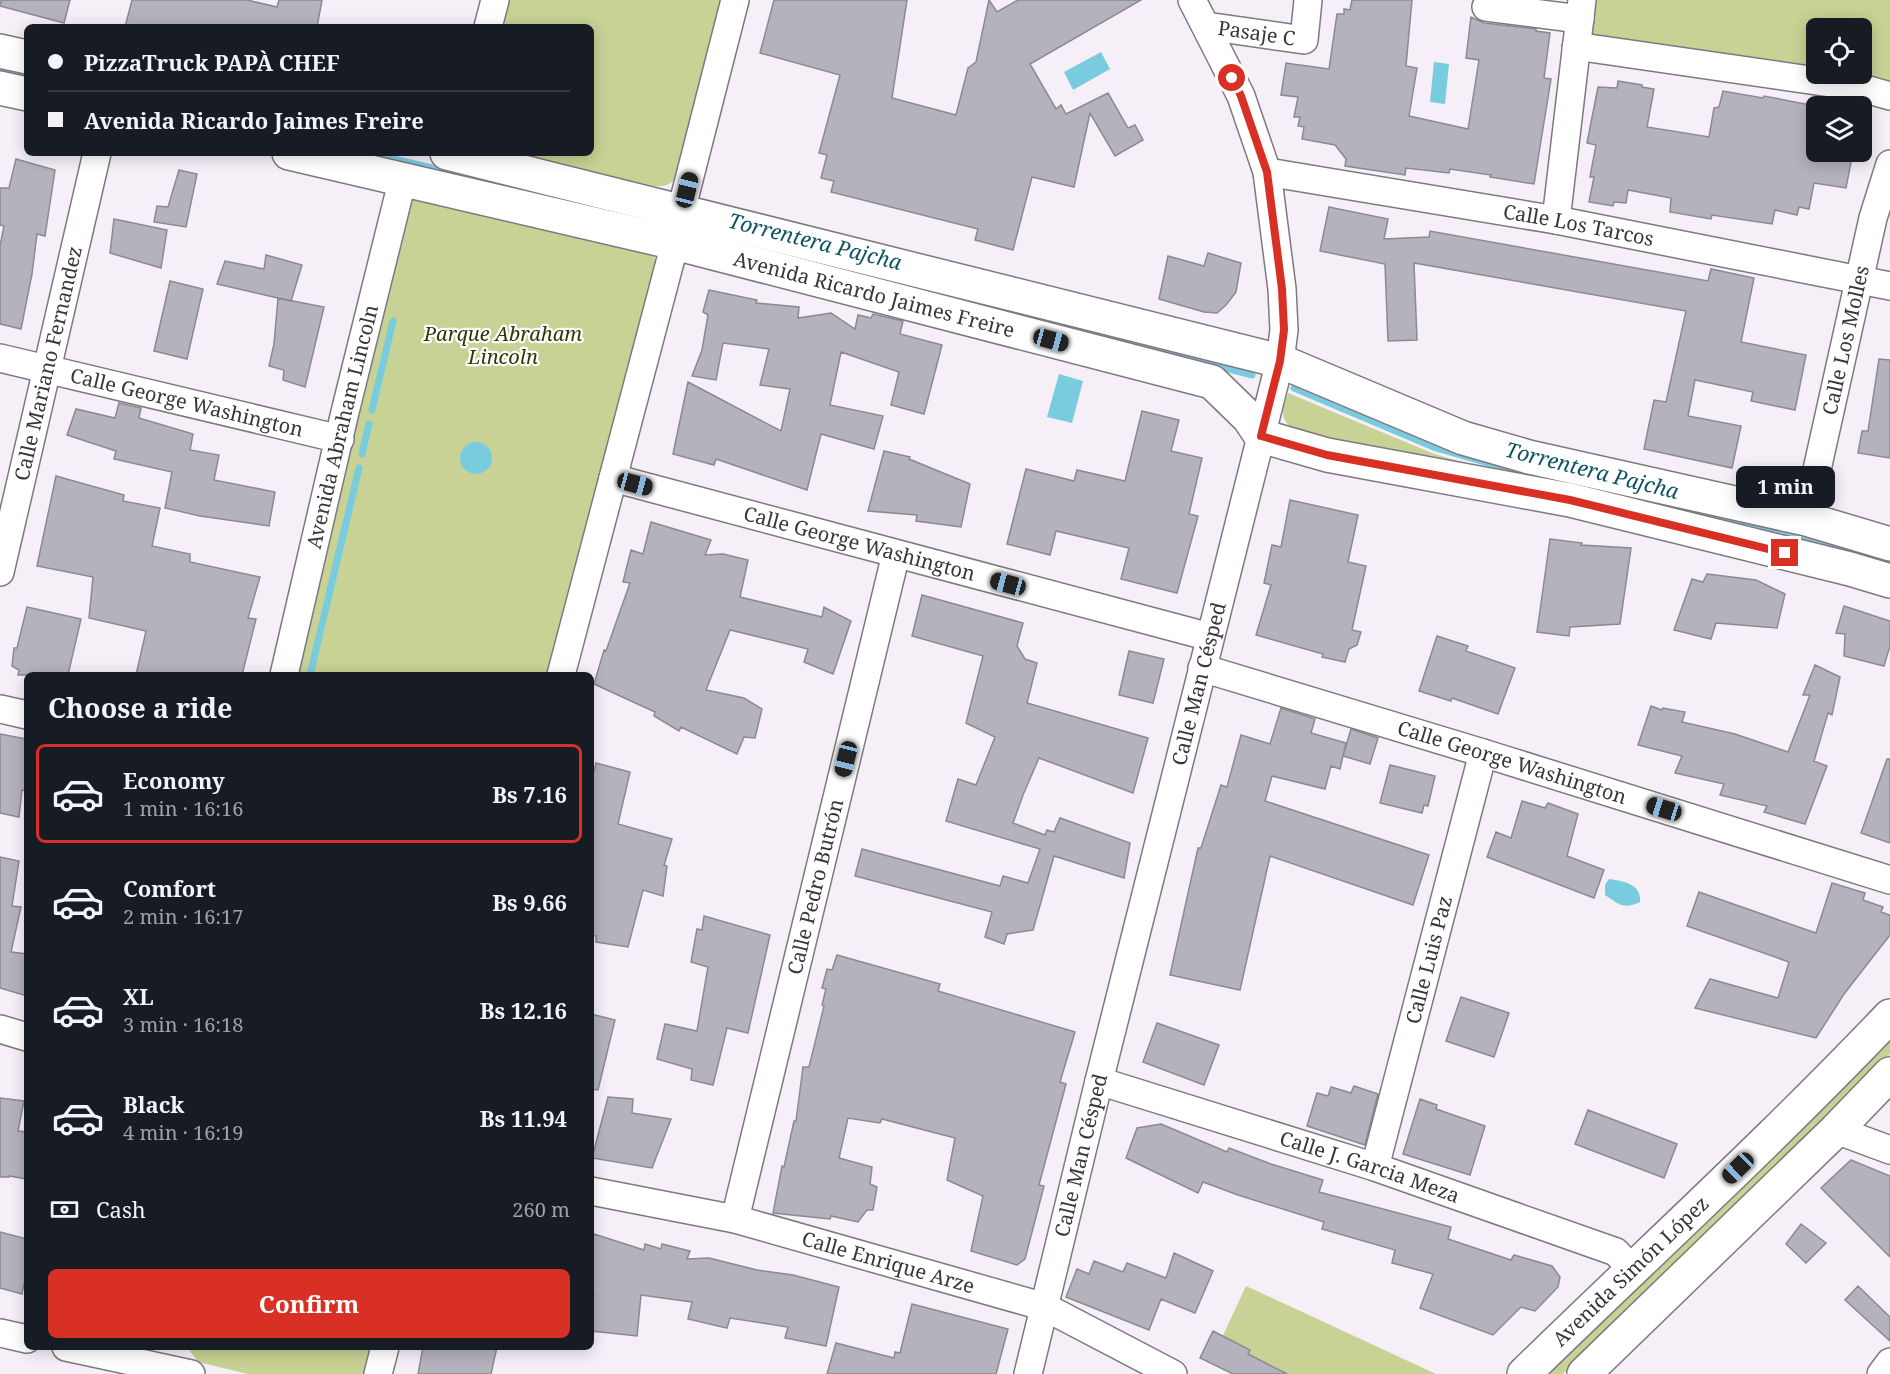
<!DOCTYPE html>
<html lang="en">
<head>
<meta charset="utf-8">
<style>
  :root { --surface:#171b24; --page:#20242c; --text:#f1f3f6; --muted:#9ea1a6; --line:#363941; --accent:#d93025 }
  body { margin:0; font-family:"Noto Serif",serif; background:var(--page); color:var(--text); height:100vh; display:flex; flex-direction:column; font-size:22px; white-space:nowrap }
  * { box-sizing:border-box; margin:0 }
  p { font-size:20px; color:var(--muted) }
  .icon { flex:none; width:33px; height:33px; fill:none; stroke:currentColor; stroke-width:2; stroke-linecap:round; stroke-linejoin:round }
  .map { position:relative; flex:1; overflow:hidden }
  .details { position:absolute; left:24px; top:672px; width:570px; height:678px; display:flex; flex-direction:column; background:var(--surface); border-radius:9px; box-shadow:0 3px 15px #0003 }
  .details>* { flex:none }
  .banner { position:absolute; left:24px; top:24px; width:570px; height:132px; border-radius:9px; box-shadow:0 3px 15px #0003; display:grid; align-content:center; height:132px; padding:0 24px; background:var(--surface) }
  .tools { position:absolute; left:1806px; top:18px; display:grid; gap:12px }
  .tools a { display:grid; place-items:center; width:66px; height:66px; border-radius:9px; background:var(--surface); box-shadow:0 3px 15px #0003; font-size:30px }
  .end { position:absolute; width:27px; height:27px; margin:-14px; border:8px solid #d93025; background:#fff; box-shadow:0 0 0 3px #fff }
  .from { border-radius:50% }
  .bubble { position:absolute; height:42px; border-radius:9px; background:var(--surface); box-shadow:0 3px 15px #0003; font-size:20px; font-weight:700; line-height:42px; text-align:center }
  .car { position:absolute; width:18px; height:36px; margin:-18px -9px; border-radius:8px; box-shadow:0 0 4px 2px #0007; background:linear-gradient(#222 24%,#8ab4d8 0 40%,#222 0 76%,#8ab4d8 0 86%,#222 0) }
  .banner b { display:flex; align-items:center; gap:21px; height:57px; font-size:22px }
  .banner b+b { border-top:2px solid var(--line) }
  .banner i { width:15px; height:15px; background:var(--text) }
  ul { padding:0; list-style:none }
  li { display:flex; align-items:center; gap:18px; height:99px; margin:0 12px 9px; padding:0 12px; border:3px solid transparent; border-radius:9px }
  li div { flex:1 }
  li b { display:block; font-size:22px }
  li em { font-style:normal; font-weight:700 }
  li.selected { border-color:var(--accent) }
  li>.icon { width:54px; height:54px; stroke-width:1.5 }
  h2 { padding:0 24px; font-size:27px; line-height:72px }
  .pay { display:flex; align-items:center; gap:15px; height:66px; padding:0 24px; font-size:22px }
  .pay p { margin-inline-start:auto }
  .cta { display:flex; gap:12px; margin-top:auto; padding:12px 24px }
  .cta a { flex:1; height:69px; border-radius:9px; background:var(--accent); color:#fff; font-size:24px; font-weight:700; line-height:69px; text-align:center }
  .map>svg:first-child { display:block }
  .green { fill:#c7d294 }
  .water { fill:#79cbde }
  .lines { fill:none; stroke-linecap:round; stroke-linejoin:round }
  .stream { stroke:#79cbde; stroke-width:7 }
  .building { fill:#b4b2bc; stroke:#8b8993; stroke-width:1.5 }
  .minor-casing { stroke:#7e7880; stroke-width:30 }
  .major-casing { stroke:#7e7880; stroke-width:36 }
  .minor { stroke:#fff; stroke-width:27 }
  .major { stroke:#fff; stroke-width:33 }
  .route { stroke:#d93025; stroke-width:8 }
  .labels { text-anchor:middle; stroke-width:4.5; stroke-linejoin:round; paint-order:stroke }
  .street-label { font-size:20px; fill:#39363a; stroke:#fff }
  .park-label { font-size:20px; font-style:italic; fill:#303604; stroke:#fff }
  .water-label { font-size:21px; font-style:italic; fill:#0c5462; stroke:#fff }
</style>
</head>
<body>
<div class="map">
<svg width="1890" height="1374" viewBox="0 0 1890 1374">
  <rect width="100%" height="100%" fill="#f6eff8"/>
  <path class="green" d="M507,0H723L679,175C672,184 666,187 655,186L497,153H591V27H499Z
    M1593,0H1890V83L1847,74H1862V28H1816V69L1589,37Z
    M414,198L652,252L656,262L655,269L550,675H296L408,201Z
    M1288,393L1432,453L1499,474L1301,436C1280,419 1280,418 1288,393Z
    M1890,1037V1054L1882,1063L1563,1374H1548L1829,1100Z
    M1246,1286L1436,1374H1276L1219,1344Z
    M190,1347H373L366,1374H248L198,1362L190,1351Z"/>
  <path class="water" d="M1101,52L1110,69L1073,90L1064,72Z
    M1434,62L1449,64L1445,104L1430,102Z
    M1059,374L1083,381L1072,423L1047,417Z
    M460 458a16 16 0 1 1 32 0a16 16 0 1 1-32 0Z
    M1609,879C1623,881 1642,884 1640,902C1623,910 1619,904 1605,895V885Z"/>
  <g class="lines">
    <path class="stream" d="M0,68L27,75
      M367,153L511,186
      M953,296L1252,375
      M1294,388L1436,448L1509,469L1570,484
      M372,410L393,321
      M362,454L369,424
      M1625,497L1830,545L1890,563
      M310,675L359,468"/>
  </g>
  <path class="building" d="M1,0H70L64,23L0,6Z
    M132,0H247L277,7L279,0H322L317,27H125Z
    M774,0H907L892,98L956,115L968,68L976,62L989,0L997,12L1018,0H1141L1030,64L1056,109L1061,105L1066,114L1108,93L1128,128L1135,125L1143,140L1115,156L1090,113L1074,187L1032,177L1013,250L975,240L978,229L831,192L834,181L821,178L827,155L819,153L840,75L760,53Z
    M1352,0H1412L1406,66L1417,68L1409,116L1468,129L1479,60L1466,58L1471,17L1484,23L1536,29V31L1550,33L1544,78L1551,79L1534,184L1490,177L1491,175L1450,169L1449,173L1406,168L1405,175L1345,166L1346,159L1335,145L1302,139L1304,127L1298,126L1300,117H1294L1298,97L1281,95L1286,63L1329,69L1337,14H1344V9L1350,10Z
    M1618,81L1642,85V87L1654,89L1647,127L1709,137L1714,108L1719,107L1723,91L1763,98L1764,96L1816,106V152H1853L1846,188L1814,183L1809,209L1799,207L1797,215L1775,210L1772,224L1712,215L1711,219L1670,212L1671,198L1628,190L1626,203L1614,202L1613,206L1589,202L1594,177H1590L1596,145L1587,143L1598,87L1617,88Z
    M16,159L55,170L45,236L37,234L32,274L21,329L0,324V246L4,226L0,225V188H9Z
    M179,170L197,174L186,227L154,222L157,206L168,207Z
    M1329,207L1388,219L1384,239L1429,237L1430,231L1708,281L1711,269L1754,278L1741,342L1806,355L1795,410L1751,401L1753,392L1695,380L1688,416L1741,426L1732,468L1644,449L1654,400L1666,402L1686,311L1414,263L1417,340L1388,341L1385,264L1320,251Z
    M114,219L167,230L161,268L110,253Z
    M1208,253L1241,263L1236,292L1226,305L1217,313L1204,312L1159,299L1168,256L1204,266Z
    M266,255L302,265L291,301L217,284L225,261L264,269Z
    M170,281L203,289L187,359L154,351Z
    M709,290L757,300L756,303L799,307L798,318L831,313L855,329L858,315L871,318L873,314L903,321L900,334L942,345L924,414L891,405L899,372L841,352L830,405L883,416L874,449L821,434L807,490L716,459L714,465L673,454L688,382L781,431L790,389L760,385L769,349L723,343L716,380L692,376L702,350L708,315L703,312Z
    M278,298L324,307L305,387L283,380L284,370L269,366L274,344Z
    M1879,359L1890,360V458L1858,453L1862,431H1868Z
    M119,403L141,408L139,418L193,434L190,450L219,455L214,480L275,492L269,526L200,516L165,508L172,472L114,459L116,451L67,435L76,409L115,418Z
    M1142,411L1179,420L1171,451L1202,458L1189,514L1198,516L1177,593L1121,579L1129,548L1056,531L1050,555L1007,544L1026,469L1074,481L1077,470L1125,481Z
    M884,451L910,457L909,459L970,484L961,527L916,521L917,515L868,511Z
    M56,476L124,495L123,501L160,508L152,546L190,554V562L260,577L248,618L256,619L242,675H136L146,631L89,618L93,577L37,566Z
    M1290,500L1358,515L1348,562L1366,566L1352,630L1361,632L1357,645L1349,649L1345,662L1322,657L1323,654L1256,635L1271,585L1264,583L1272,545L1281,547Z
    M651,522L711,540L705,555L723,554L748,560L740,597L822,617L824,607L851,621L833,674L804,662L808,649L730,630L706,690L744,698L762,709L755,738L744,737L737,754L681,727L679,731L654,716L655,712L594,684L604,650L606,651L630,583L623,582L631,550L643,554Z
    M1550,539L1582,543L1581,545L1631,548L1620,624L1570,627L1569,636L1537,632Z
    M1707,574L1756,580L1785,594L1777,628L1716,623L1711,639L1674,630L1692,579L1703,582Z
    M922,595L1023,623L1017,646L1025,659L1037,663L1027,703L1148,738L1133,793L1039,758L1023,795L1013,823L1045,835L1047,830L1054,832L1060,818L1130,843L1124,878L1054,856L1033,930L1007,934L1004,944L985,937L992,912L855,876L862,849L1000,886L1003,876L1028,883L1040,849L946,821L958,779L976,785L995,737L966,723L983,656L912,636Z
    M1844,606L1890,621V646L1884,666L1844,656L1845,634L1836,633Z
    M27,607L81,619L68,675H18L19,670L12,666L14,648H17Z
    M1437,636L1468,646L1466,651L1515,668L1498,714L1452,698L1451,701L1419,691Z
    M1129,651L1164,659L1153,703L1119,695Z
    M1815,665L1840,677L1832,715L1828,713L1814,761L1827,766L1805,824L1764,812L1767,806L1720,795L1724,784L1675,773L1682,756L1638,745L1651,706L1662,710L1663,708L1685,712L1682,722L1735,734L1788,752L1810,695H1803Z
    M1281,708L1315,719L1311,733L1346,743L1340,769L1331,766L1325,789L1272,776L1265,801L1429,855L1413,905L1270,856L1240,990L1170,975L1198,848H1201L1221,785L1227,787L1241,735L1270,744Z
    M1351,729L1378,738L1370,764L1343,756Z
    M0,734L27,739V791L22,790L19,817L0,813Z
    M1887,759H1890V843L1861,833Z
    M596,763L630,772L618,824L672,839L664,865L667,866L663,896L643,890L628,947L596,942V936L591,935V782Z
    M1390,765L1435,776L1428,806L1424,805L1422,813L1380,803Z
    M1522,801L1545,808L1548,803L1578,814L1567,856L1604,870L1594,898L1487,857L1496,832L1511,838Z
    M0,857L19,861L12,906L21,907L11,952L27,954V996L0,988Z
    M1832,883L1865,893L1863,900L1883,907L1881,912L1890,915V935L1844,994L1816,1038L1695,1008L1710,979L1778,998L1789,962L1687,926L1699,892L1816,933Z
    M704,916L770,935L748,1033L727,1028L713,1085L691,1080L692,1069L657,1059L665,1024L697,1031L708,967L691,962L697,929L702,930Z
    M837,955L940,984L938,991L1075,1032L1060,1082L1066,1084L1039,1185L1044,1186L1025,1259L1017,1265L971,1251L983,1196L947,1180L955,1138L882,1119L880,1123L848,1118L839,1158L872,1167L870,1184L877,1187L873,1210H867L858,1222L831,1216L830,1219L773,1213L782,1166L784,1167L794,1121H796L803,1067H809L824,1006L822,1005L826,989L822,988L827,969L832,970Z
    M1461,997L1509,1013L1494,1057L1446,1041Z
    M591,1014L615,1020L598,1090L591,1089Z
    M1157,1023L1219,1045L1204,1085L1143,1062Z
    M1354,1086L1378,1094L1365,1145L1307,1126L1317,1093L1328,1096L1331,1087L1351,1093Z
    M608,1097L633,1099L632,1113L671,1119L652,1168L592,1158Z
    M0,1098L24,1101L18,1131L27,1132V1179L9,1176V1177H0Z
    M1420,1099L1437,1105L1436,1109L1485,1126L1470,1175L1403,1154Z
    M1588,1110L1677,1144L1664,1178L1575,1144Z
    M1161,1124L1227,1152L1229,1148L1271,1164L1323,1180L1319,1192L1451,1227L1448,1239L1511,1260L1514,1255L1552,1266L1560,1277L1558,1287L1535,1311L1521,1307L1493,1335L1420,1308L1433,1274L1392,1263L1395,1250L1322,1229L1324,1222L1238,1195L1203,1182L1198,1193L1126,1158L1137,1128Z
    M1851,1160L1890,1176V1257L1821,1188Z
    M1801,1224L1826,1243L1806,1263L1786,1244Z
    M0,1232L27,1239V1270L22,1294L0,1288Z
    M594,1234L644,1250L645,1244L661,1249L662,1244L690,1251L687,1259L709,1258L757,1270L793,1275L839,1287L826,1346L785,1338L788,1327L730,1318L727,1328L688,1319L692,1302L641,1295L637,1336L591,1331V1313L594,1295H591V1248Z
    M1174,1253L1213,1271L1195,1313L1161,1299L1149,1330L1066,1297L1077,1269L1089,1274L1094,1261L1123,1272L1127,1263L1166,1278Z
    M1858,1286L1890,1317V1341L1845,1300Z
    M912,1304L1008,1329L996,1374H827L836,1343L894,1358L895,1352L900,1353Z
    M1213,1331L1250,1350L1248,1354L1287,1374H1233L1200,1358Z
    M423,1347H497L491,1374H418Z"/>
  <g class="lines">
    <defs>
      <g id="minor">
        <path d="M1486,7L1580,19"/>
        <path id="s1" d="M1206,26L1304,40L1308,0"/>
        <path d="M488,27L495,0"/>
        <path d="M1576,48H1589L1858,87L1890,96"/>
        <path id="s2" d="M1267,172L1556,220L1890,286"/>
        <path d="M681,211L735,0"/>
        <path d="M1556,220L1582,0"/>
        <path id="s3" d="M0,358L340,439"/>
        <path id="s4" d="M613,478L1210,637"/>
        <path id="s5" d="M1806,519L1873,218L1890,164"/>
        <path id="s6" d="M0,572L97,153"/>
        <path id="s7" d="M1202,668L1483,753L1890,880"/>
        <path id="s8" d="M284,675L345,412L403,178"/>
        <path d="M561,675L675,243"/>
        <path d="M0,709L27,715"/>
        <path d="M0,1029L27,1037"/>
        <path id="s9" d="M1099,1081L1375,1167L1616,1252L1632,1270"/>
        <path d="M1836,1130L1890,1150"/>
        <path id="s10" d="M1375,1167L1483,753"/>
        <path id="s11" d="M591,1191L735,1219L1045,1307L1173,1374"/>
        <path id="s12" d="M735,1219L896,554"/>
        <path d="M0,1333L27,1339"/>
        <path d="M66,1347L191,1374"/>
        <path d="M378,1374L385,1347"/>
        <path id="s13" d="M1028,1374L1099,1081L1280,361L1284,330L1282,289L1267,172L1241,96L1192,0"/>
        <path d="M1881,1374L1890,1362"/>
      </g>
      <g id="major">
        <path d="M0,51L27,57"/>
        <path d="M0,88L27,94"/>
        <path id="s14" d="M289,153L675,243L1212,382L1249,418L1261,436L1327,455L1570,500L1850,569L1890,581"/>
        <path d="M447,153L1280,361L1463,438L1529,457L1806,519L1890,544"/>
        <path id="s15" d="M1524,1374C1646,1255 1772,1140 1890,1016"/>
        <path d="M1584,1374L1836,1130L1890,1074"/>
      </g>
    </defs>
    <use href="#minor" class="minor-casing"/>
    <use href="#major" class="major-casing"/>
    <use href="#minor" class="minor"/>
    <use href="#major" class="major"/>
  </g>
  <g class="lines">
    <path class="route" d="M1232,78L1241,96L1267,172L1282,289L1284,330L1280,361L1261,436L1327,455L1570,500L1785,553"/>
  </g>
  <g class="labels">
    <g class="street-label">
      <text dy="7" stroke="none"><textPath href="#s1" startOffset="51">Pasaje C</textPath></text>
      <text dy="7" stroke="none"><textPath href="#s2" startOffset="316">Calle Los Tarcos</textPath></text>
      <text dy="7" stroke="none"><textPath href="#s14" startOffset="602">Avenida Ricardo Jaimes Freire</textPath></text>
      <text dy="7" stroke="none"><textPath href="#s5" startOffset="183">Calle Los Molles</textPath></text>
      <text dy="7" stroke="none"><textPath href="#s6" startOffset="214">Calle Mariano Fernandez</textPath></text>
      <text dy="7" stroke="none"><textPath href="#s3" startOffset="192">Calle George Washington</textPath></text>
      <text dy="7" stroke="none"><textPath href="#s8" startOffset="255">Avenida Abraham Lincoln</textPath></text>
      <text dy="7" stroke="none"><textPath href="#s4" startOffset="255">Calle George Washington</textPath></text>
      <text dy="7" stroke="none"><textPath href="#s13" startOffset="711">Calle Man Césped</textPath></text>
      <text dy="7" stroke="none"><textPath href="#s7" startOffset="324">Calle George Washington</textPath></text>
      <text dy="7" stroke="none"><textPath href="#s12" startOffset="342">Calle Pedro Butrón</textPath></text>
      <text dy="7" stroke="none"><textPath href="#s10" startOffset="214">Calle Luis Paz</textPath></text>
      <text dy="7" stroke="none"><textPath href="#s13" startOffset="225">Calle Man Césped</textPath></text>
      <text dy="7" stroke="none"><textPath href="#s9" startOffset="284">Calle J. Garcia Meza</textPath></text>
      <text dy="7" stroke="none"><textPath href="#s11" startOffset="306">Calle Enrique Arze</textPath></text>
      <text dy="7" stroke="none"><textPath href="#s15" startOffset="148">Avenida Simón López</textPath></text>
    </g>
    <g class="park-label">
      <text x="503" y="341">Parque Abraham<tspan x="503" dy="23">Lincoln</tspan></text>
    </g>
    <g class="water-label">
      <text transform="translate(815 242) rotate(14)" y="7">Torrentera Pajcha</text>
      <text transform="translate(1592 471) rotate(14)" y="7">Torrentera Pajcha</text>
    </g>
  </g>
</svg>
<div class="tools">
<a><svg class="icon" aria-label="locate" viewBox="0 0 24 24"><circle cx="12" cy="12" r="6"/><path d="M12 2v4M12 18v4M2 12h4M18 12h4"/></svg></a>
<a><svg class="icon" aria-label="layers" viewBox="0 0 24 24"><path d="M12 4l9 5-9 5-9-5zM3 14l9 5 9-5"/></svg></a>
</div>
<i class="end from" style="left:1232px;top:78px"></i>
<i class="end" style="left:1785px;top:553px"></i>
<div class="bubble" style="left:1736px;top:466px;width:99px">1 min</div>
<i class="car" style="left:687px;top:190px;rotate:14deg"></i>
<i class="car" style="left:1051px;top:340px;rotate:105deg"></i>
<i class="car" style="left:635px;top:484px;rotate:105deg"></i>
<i class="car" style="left:1008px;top:584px;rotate:285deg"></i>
<i class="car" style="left:846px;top:759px;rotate:194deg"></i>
<i class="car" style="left:1664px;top:809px;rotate:287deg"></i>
<i class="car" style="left:1738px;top:1168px;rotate:226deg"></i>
<div class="banner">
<b><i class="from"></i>PizzaTruck PAPÀ CHEF</b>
<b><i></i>Avenida Ricardo Jaimes Freire</b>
</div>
<section class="details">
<h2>Choose a ride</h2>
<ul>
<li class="selected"><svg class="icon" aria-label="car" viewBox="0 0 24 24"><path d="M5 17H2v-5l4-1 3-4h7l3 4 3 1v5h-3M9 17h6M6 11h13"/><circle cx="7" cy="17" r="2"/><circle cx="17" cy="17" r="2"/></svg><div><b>Economy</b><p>1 min · 16:16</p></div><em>Bs 7.16</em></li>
<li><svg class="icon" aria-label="car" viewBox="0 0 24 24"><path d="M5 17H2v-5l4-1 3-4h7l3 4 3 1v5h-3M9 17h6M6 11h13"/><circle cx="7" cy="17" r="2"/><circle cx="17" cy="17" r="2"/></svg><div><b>Comfort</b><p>2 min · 16:17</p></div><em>Bs 9.66</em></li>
<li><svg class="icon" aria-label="car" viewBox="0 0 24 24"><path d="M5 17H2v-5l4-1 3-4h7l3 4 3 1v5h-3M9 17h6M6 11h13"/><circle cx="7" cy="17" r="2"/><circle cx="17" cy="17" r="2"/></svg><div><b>XL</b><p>3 min · 16:18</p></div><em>Bs 12.16</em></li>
<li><svg class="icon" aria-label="car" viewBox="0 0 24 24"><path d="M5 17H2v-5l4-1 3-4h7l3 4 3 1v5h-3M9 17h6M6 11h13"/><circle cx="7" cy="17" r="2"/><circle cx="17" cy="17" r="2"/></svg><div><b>Black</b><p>4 min · 16:19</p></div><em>Bs 11.94</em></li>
</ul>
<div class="pay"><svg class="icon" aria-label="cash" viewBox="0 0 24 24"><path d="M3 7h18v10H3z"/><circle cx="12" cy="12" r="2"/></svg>Cash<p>260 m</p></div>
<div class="cta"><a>Confirm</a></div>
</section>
</div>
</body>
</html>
